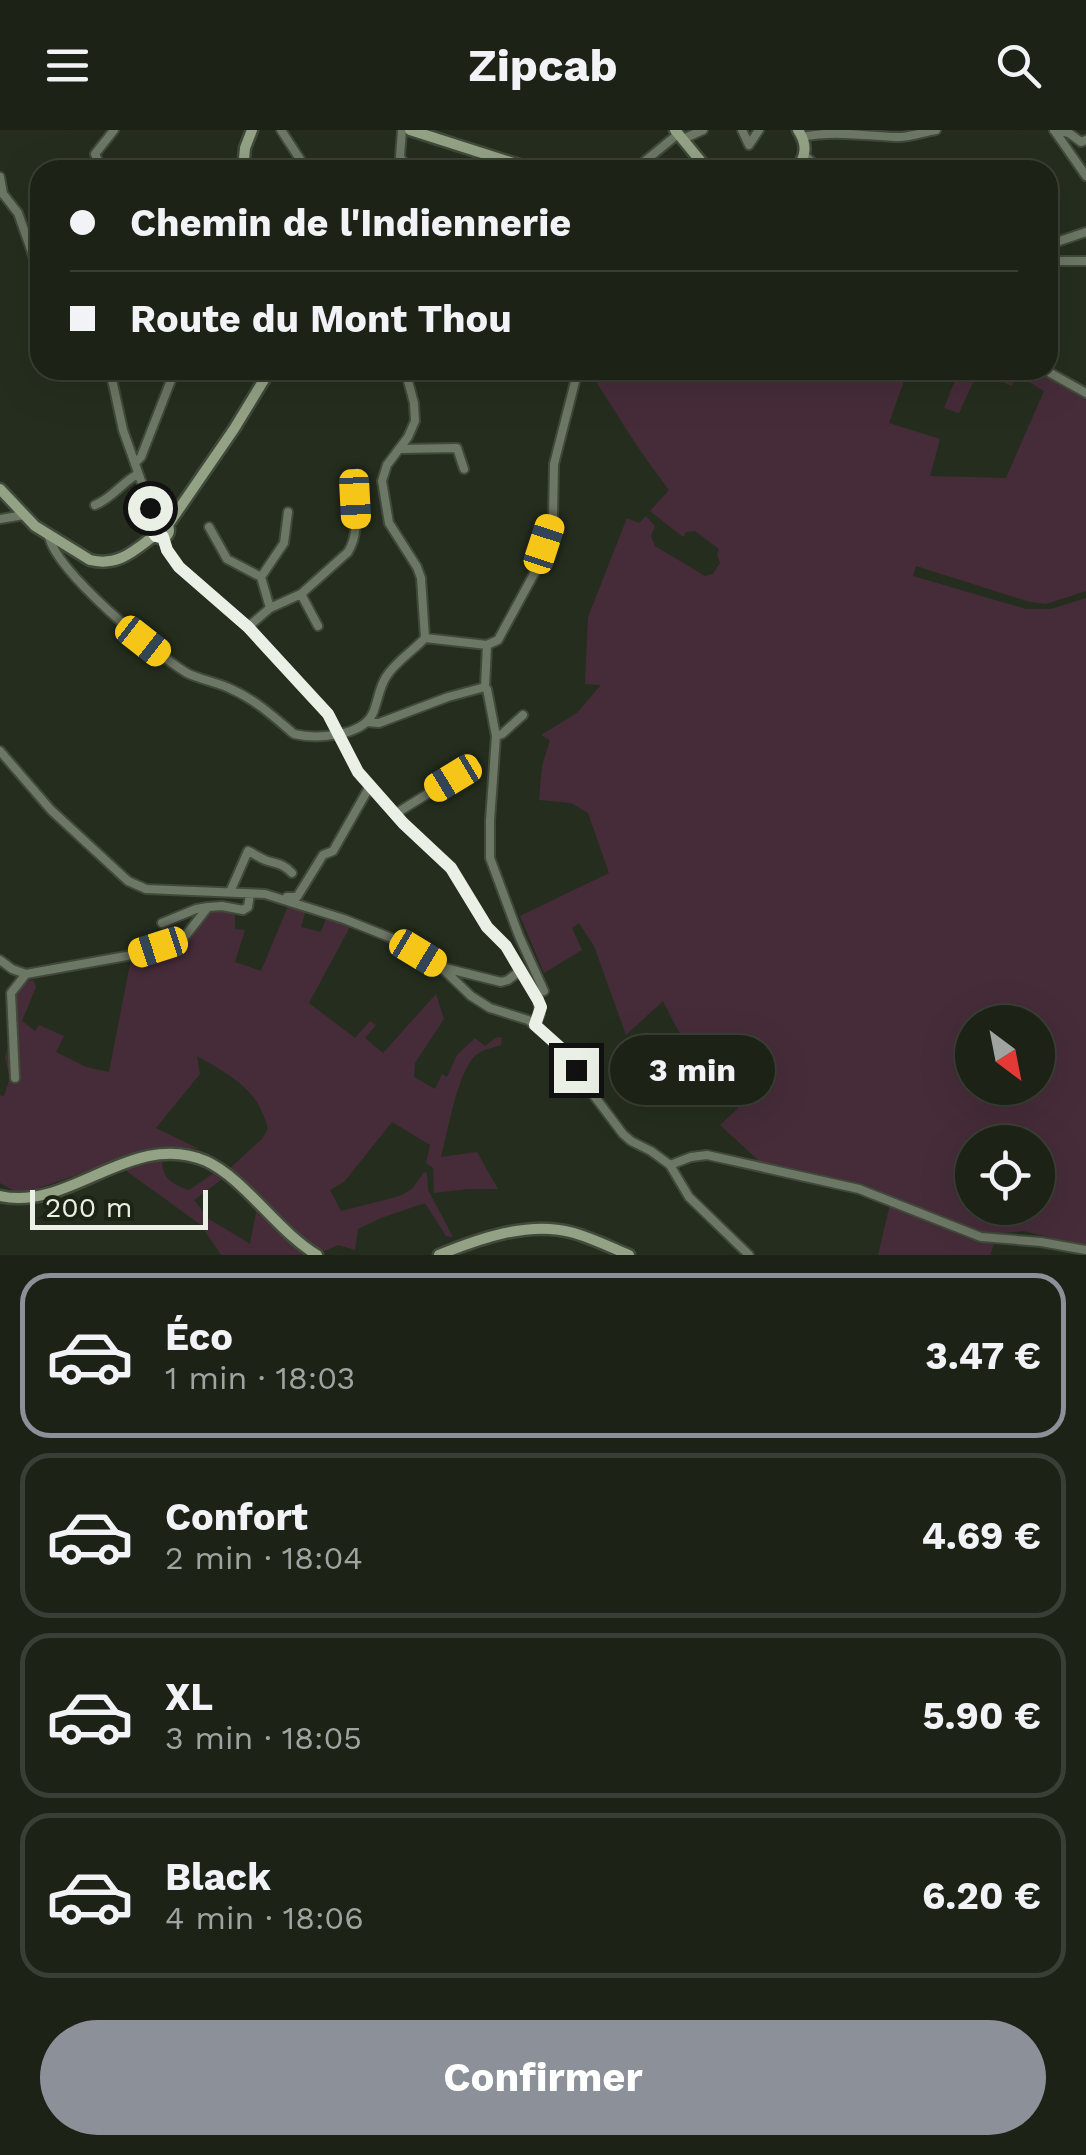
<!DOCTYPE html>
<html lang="fr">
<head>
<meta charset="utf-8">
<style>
  :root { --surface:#1c2216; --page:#292f23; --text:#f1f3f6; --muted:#a0a4a1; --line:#3a3f35; --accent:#8c9099 }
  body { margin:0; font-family:"Work Sans",sans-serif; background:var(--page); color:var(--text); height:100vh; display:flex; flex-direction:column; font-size:38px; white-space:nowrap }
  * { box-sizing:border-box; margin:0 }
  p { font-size:32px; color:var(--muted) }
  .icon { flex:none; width:55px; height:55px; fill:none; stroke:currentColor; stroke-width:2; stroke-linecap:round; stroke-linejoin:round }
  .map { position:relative; height:1125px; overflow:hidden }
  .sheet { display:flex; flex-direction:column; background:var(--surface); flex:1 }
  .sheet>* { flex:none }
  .banner { position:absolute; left:30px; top:30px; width:1028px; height:220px; border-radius:30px; box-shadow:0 10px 40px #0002,0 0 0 2px var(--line); display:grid; align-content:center; height:220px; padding:0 40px; background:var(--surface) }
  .needle { width:65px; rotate:148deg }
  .tools { position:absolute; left:955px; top:875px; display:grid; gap:20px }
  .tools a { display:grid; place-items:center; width:100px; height:100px; border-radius:50%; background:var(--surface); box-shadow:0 10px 40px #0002,0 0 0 2px var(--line); font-size:50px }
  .scale { position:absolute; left:30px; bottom:25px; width:178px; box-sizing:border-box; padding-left:10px; border:5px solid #ebf0e6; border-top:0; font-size:28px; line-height:35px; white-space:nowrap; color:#ebf0e6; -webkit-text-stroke:8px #1c2414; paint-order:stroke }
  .end { position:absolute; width:45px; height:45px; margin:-22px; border:12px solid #ebf0e6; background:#111; box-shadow:0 0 0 5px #111 }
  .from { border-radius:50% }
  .bubble { position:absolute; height:70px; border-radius:35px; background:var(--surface); box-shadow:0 10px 40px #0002,0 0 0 2px var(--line); font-size:32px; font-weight:700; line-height:70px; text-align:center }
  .car { position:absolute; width:30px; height:60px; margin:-30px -15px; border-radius:12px; box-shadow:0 0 8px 2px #0007; background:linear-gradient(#f5c518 24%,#345 0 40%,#f5c518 0 76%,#345 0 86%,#f5c518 0) }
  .banner b { display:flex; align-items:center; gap:35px; height:95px; font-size:38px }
  .banner b+b { border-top:2px solid var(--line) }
  .banner i { width:25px; height:25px; background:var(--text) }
  ul { padding:18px 0 0; list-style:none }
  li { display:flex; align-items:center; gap:30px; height:165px; margin:0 20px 15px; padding:0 20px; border:5px solid var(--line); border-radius:30px }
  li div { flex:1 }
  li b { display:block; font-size:38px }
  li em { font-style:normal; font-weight:700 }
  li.active { border-color:var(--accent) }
  li>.icon { width:90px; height:90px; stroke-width:1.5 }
  .button { display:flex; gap:20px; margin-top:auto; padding:20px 40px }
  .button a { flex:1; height:115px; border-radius:60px; background:var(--accent); color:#fff; font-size:40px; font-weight:700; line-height:115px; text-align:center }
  header { display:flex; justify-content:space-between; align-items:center; height:130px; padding:0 40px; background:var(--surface); font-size:45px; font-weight:700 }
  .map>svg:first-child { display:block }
  .green { fill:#462c39; fill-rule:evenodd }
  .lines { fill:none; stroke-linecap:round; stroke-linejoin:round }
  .street-casing { stroke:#41493a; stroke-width:12 }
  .secondary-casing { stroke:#41493a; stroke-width:15 }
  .street { stroke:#6d7765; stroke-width:8 }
  .secondary { stroke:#93a285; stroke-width:10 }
  .route { stroke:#ebf0e6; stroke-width:12 }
</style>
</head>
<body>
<header><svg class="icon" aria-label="menu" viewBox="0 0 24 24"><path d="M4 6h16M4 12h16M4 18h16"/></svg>Zipcab<svg class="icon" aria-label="search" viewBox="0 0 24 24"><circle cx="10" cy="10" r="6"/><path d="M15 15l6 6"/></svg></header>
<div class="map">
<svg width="1086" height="1125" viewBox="0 0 1086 1125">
  <rect width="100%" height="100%" fill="#252e1e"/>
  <path class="green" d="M588,240H908L889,293L940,309L930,346L1006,348L1044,261L1029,252L1014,249L1012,256L978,242L959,283L944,278L959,240H1036L1086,268V461L1046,474L1030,472L916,436L913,446L1026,479H1051L1086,468V1116L1023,1101L998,1104L990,1125H878L892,1066L801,1040L760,1032L720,995L754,963L728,915L698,939L663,871L626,905L594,816L579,793L572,798L582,820L544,843L520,786L609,743L588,683L571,673L539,670L542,636L550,610L541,605L577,583L601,555L585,554L588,487L627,388L639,393L646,386L655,396L651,406L655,416L705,446L713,444L720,433L717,425L719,419L695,401L686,402L683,407L650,381L669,360C639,322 615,280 588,240ZM972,892H1038V958H972ZM972,1012H1038V1078H972Z
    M289,774L306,780L301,797L321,802L327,786L351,795L309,873L355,908L370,891L376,895L365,908L383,923L436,864L444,889L415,933L414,947L435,959L442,944L447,947L457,925L475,908L485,916L497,907L502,908L501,915C491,918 479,920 472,929C456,951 448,1000 441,1027L477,1022L498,1059H468L434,1063L433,1038L426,1033L430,1015L392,992L344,1052L330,1060L341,1081L400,1066L412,1059L424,1042L427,1043L428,1060L453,1107L446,1106L425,1073L381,1088L358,1099L355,1120L338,1115L325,1121C286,1104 259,1068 230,1038L262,1009L268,999C258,958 231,946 197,926L200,944L156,998L199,1019L176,1017L149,1019L28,1062H16L0,1053V965L4,966L10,948L5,928L15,890L14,863L25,852L33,850L36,857L22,891L35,901L39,895L64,906L56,922L86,937L109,942L131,829L184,813L209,780L224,779L235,783V799L245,800L235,832L261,841Z
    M162,1029C162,1049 172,1054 189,1060L214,1043L221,1050L194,1070L209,1089L250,1114L256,1082L303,1125H221L201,1095L125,1040L140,1033Z"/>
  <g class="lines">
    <defs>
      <path id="street" d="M281,0L307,40
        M402,0L400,27L409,40
        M742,0L749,15L759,0
        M1054,0L1086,46
        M1054,0L1069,3L1081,12L1086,10
        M802,7C834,0 864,6 896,7C909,8 923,2 936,0
        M683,9L703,0
        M805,26L821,40
        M645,31L678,4
        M102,40L95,24L114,0
        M0,47L3,64
        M0,60L18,83L40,145
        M1048,115L1086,102
        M1048,131H1086
        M110,240L123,300L156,393
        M405,240L414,273L415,291L408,307L387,335L382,351L389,393L417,437L421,448L425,508
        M1045,240L1086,263
        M399,319L457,318L464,339
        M135,333L141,327L175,240
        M95,375C113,368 122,352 138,344
        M0,389L24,385
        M209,397L227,429L261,447
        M49,407C58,443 154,523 187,543C201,550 217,552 231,559C256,570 274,587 294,604C316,609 362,607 373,583C378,571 379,558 386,547C395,532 413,521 425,508L487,515
        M163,407L167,420L179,437L248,497L328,584L358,642L403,693L451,737L487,797L506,816L538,870L540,884L535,895
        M301,464L318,496
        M270,478L261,447L284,413L288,382
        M248,497L270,478L301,464L348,422C358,406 356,387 355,369
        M487,515L485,557L487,559L496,606L490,691V728L519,806L544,861
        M487,515L498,510L535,442L553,387L554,334L578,240
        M367,592L379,593L448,567L485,557
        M496,606L502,604L523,585
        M0,621L51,680L128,751L146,759L265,764L344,789L394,809L441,837L471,866L490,878L528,890L535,895L564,921L589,959L623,1004L631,1011L651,1021L670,1035L689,1067L749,1125
        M395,684L453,648
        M230,762L248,721C255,724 261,729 268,731C279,734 283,734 292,743
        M287,767H297L323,725L333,721L370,656
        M162,793L196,779L208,777
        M0,830L12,839L26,844L132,825L183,809L208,777L222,776L243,780L248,777L250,764
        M441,837L501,852L508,850L521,840
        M15,948L11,863L26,844
        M670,1035L691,1027L707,1025L859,1059L981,1107L1041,1112L1086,1120"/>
      <path id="secondary" d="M410,0L535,40
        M675,0L708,40
        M243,40L245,18L252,0
        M796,40C806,26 808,15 798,0
        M0,359L35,396L90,430C118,437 134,421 155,405
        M153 400a8 8 0 1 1 16 0a8 8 0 1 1-16 0Z
        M168,395L234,299L270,240
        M0,1066C70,1082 132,999 206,1031C245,1049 277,1101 317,1125
        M439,1125C478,1109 528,1091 570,1102C590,1107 610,1117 629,1125"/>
    </defs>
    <use href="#street" class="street-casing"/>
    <use href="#secondary" class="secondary-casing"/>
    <use href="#street" class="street"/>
    <use href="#secondary" class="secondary"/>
  </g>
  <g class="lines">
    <path class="route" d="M150,378L156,393C152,397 152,402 156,406L163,407L167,420L179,437L248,497L328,584L358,642L403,693L451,738L487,797L506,816L538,870L541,877L535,895L564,921L576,940"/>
  </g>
</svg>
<div class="tools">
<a><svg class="needle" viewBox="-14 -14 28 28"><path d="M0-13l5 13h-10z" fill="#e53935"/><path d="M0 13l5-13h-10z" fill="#a0a4a1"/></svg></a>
<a><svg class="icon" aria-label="locate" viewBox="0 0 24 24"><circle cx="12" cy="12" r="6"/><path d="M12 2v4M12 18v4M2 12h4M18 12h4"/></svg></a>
</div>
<div class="scale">200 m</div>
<i class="end from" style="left:150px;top:378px"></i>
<i class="end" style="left:576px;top:940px"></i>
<div class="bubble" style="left:610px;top:905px;width:165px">3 min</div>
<i class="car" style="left:355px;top:369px;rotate:177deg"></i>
<i class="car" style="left:544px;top:414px;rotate:18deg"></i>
<i class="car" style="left:143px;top:511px;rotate:128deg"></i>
<i class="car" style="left:453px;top:648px;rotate:239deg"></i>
<i class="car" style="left:158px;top:817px;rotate:252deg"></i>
<i class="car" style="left:418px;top:823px;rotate:121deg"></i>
<div class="banner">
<b><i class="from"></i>Chemin de l'Indiennerie</b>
<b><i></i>Route du Mont Thou</b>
</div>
</div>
<section class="sheet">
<ul>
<li class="active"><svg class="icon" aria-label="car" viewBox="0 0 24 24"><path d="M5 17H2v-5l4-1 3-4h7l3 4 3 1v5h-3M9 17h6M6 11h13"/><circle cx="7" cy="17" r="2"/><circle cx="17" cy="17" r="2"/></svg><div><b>Éco</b><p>1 min · 18:03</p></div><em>3.47 €</em></li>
<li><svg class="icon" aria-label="car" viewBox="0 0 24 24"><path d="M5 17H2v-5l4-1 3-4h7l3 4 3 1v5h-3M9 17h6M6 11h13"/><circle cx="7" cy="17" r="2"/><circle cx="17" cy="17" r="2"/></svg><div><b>Confort</b><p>2 min · 18:04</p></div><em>4.69 €</em></li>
<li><svg class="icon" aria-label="car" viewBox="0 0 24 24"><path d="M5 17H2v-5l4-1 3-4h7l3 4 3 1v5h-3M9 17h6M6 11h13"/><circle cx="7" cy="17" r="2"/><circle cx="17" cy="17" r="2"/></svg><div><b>XL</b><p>3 min · 18:05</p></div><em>5.90 €</em></li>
<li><svg class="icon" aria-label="car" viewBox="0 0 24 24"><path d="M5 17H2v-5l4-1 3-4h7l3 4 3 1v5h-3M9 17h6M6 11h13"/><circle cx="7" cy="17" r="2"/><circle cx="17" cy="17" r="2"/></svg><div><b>Black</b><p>4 min · 18:06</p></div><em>6.20 €</em></li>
</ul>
<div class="button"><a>Confirmer</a></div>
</section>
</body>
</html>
